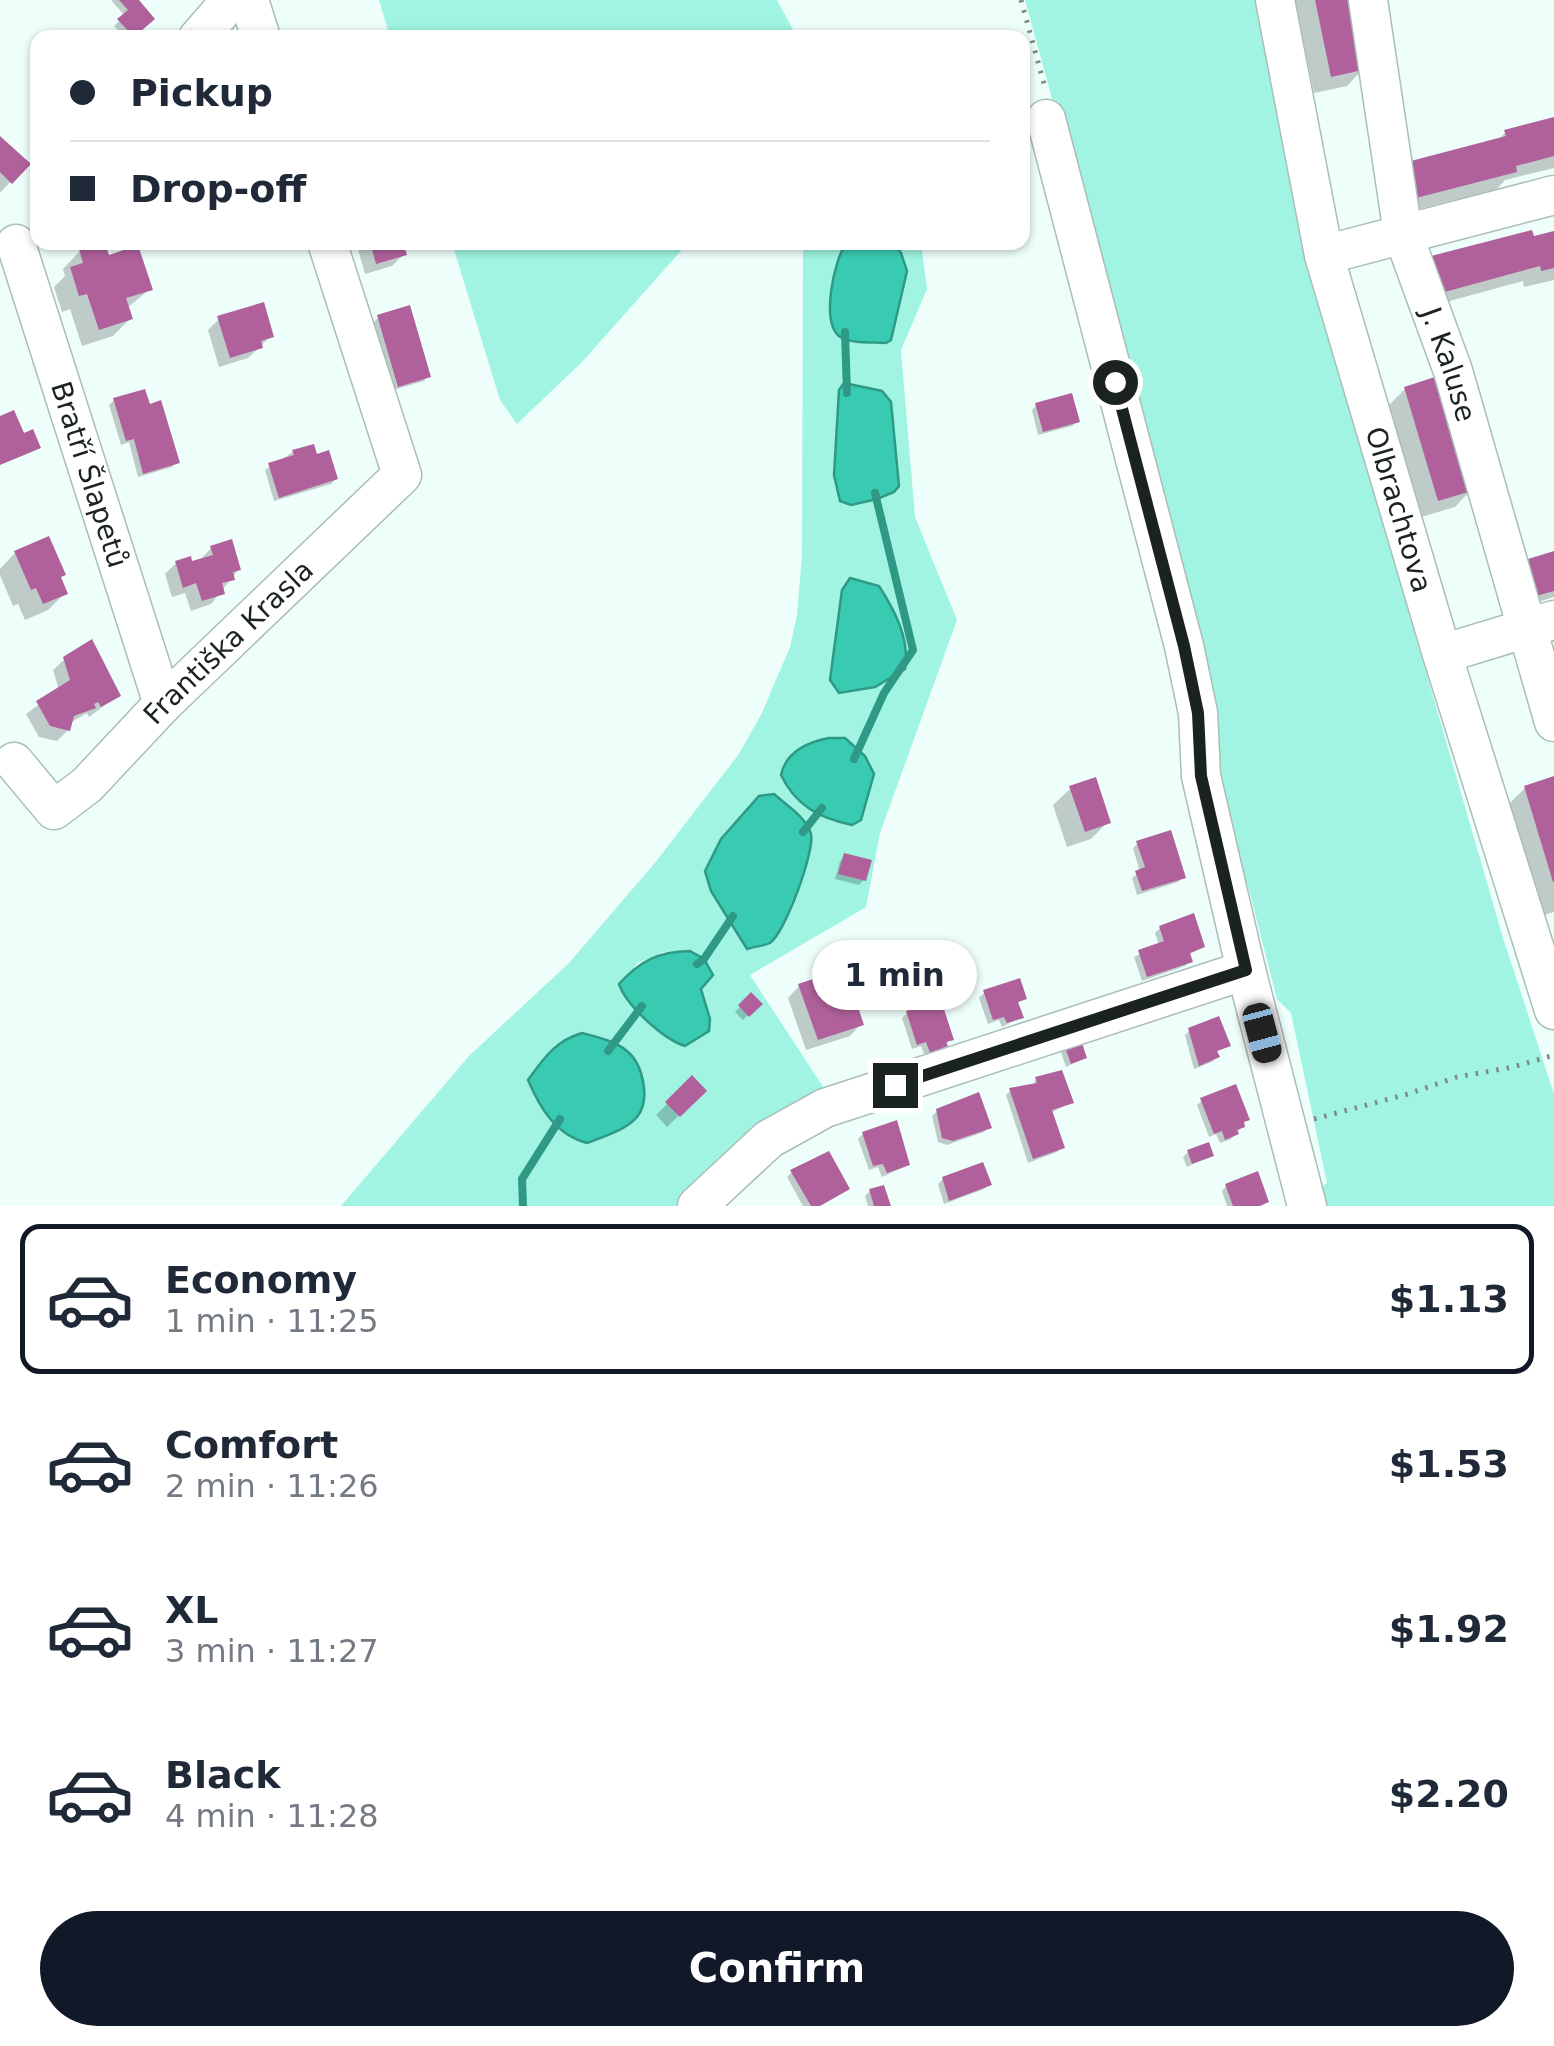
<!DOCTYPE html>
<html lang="en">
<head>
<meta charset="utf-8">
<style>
  :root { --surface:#fff; --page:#f6f6f7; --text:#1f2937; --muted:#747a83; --line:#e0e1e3; --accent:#111827 }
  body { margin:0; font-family:"DejaVu Sans",sans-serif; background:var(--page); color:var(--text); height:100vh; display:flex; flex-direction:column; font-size:38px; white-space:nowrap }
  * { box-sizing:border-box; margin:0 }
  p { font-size:32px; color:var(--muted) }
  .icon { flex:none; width:55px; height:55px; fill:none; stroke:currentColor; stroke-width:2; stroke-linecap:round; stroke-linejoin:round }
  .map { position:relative; height:1206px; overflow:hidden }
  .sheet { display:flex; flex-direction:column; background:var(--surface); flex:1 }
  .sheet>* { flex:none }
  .top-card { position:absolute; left:30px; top:30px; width:1000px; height:220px; border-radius:20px; box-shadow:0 2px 8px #0004; display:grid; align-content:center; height:220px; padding:0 40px; background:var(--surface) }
  .end { position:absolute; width:45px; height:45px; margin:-22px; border:12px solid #1b2321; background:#fff; box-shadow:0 0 0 5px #fff }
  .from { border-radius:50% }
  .bubble { position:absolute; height:70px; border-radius:35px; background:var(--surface); box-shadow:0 2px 8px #0004; font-size:32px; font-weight:700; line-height:70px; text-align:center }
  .car { position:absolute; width:30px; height:60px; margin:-30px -15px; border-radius:12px; box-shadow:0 0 8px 2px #0007; background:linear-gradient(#222 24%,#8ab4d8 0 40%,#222 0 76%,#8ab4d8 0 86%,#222 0) }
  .top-card b { display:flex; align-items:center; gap:35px; height:95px; font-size:38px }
  .top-card b+b { border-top:2px solid var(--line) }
  .top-card i { width:25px; height:25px; background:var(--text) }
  ul { padding:18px 0 0; list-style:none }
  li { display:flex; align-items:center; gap:30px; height:150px; margin:0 20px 15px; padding:0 20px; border:5px solid transparent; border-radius:20px }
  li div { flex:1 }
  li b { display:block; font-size:38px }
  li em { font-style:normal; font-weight:700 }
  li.selected { border-color:var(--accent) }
  li>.icon { width:90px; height:90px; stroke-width:1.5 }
  .primary-button { display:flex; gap:20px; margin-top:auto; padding:20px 40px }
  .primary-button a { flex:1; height:115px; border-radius:60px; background:var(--accent); color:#fff; font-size:40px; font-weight:700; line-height:115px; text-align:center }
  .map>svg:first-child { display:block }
  .green { fill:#a0f4e1; fill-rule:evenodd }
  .water { fill:#38cbb2; stroke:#2f9986; stroke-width:2.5 }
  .shadow { fill:#0003 }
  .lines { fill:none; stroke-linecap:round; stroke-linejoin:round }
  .stream { stroke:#2f9986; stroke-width:8 }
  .building { fill:#b0619b }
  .minor-casing { stroke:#aabeb9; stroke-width:41 }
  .path { stroke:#7d8986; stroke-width:5; stroke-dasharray:2.5 8; stroke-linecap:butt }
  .minor { stroke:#fff; stroke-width:38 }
  .route { stroke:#1b2321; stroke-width:12 }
  .labels { text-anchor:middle; stroke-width:10; stroke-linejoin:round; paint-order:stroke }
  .street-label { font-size:28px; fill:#1b2321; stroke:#fff }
</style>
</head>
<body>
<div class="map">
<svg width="1554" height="1206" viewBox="0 0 1554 1206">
  <rect width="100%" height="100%" fill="#eefefa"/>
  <path class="green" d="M379,0H777L797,37H390Z
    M1025,0H1256L1285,143L1349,406L1503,938L1554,1094V1206H1324L1320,1188L1327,1183L1291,1013L1277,999L1247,882H1237L1050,91Z
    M452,243V242L688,243L582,362L517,424L500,400Z
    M803,243H921L927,289L901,350L915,517L957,620L880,833L866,907L750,975L829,1096L687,1206H341L469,1056L569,963L654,864L739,754L762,713L790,647L797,615L802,555ZM878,244L894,246C912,264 904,289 897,310L845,246ZM893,608L875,687L859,688ZM774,794C783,802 798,811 803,821C827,867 773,915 747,949L710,891L705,870L721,839ZM664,952L713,975L701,989L710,1019L709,1031L685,1046C663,1039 626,1005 619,984L638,963ZM582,1033C611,1040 643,1053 644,1088C645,1097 638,1110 636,1119L587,1143Z"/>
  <path class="water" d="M878,244L895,246L901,253L907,271L891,340L886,343C872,342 850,344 839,336C821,321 834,262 845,245Z
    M844,383L882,391L891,402L899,486L894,492L877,499L851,505L840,501L834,475L839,390Z
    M850,578L879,586C895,611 910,639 905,669L875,687L839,693L830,680L842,590Z
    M829,738H845L865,756L874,774L861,820L852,825C819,818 796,806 781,775C786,752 808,742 829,738Z
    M774,794C786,805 807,818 811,834C815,851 785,933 770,943C764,946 753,947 747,949L711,891L705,871L721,839L759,796Z
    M690,951L704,959L713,975L701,989L710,1019L709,1031L685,1046C663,1039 626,1005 619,984C641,960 658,952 690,951Z
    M582,1033C597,1037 615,1041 627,1051C643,1064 651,1100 637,1117C626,1130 603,1137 587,1143C556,1135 540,1108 528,1080C544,1058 555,1041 582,1033Z"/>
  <path class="shadow" d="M111,0H137L152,18L131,38H125L114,26L125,16Z
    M1295,0H1350L1364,68L1347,86L1314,93Z
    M1554,120V168L1505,180L1497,189L1399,214L1391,182L1497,141L1506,132Z
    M0,139L27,164L0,193Z
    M1554,233V280L1524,287L1523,281L1424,308L1415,276Z
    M356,242H400L404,254L392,266L365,274Z
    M80,251L108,258L150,289L127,308L130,319L113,336L82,346L70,309L62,312L54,287L65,276L63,269Z
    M378,318L428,376L424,381L393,390L373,323Z
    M219,319L271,336L248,358L219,367L208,330Z
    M1405,389L1472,489L1455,507L1421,517L1388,406Z
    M114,400L177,462L172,467L138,477L129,442L121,445L109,405Z
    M1037,405L1077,422L1072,426L1038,435L1032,410Z
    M293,452L315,457L336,479L331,484L274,501L265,470Z
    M211,548L239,569L211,604L191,611L185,593L172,597L165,574L176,563L191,564L200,560Z
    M15,553L65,593L48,610L25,620L18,604L13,606L0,575V569Z
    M1554,554V597L1518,608Z
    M65,659L118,695L89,717L87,713L70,723L68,730L57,741L39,737L26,714L59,690L53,670Z
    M1554,779V912L1541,916L1508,805L1525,788Z
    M1071,788L1108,822L1091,839L1067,847L1053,805Z
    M1138,843L1183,877L1178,882L1137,895L1132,878L1140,872L1133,848Z
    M845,856L864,880L859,885L835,879L840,861Z
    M1160,928L1203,947L1188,955L1190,961L1185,966L1142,981L1134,957L1159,945L1155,933Z
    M877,972L893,989L878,997L872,976Z
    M799,986L861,1024L850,1036L806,1050L788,998Z
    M984,993L1024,998L1016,1004L1021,1017L1002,1027L999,1020L988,1024L979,998Z
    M751,996L759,1004L743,1020L735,1012Z
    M907,1013L951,1039L940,1051L925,1056L921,1046L912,1049L902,1018Z
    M1190,1030L1228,1045L1215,1053L1217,1057L1212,1062L1194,1069L1185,1035Z
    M1064,1044L1084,1058L1066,1067L1060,1049Z
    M692,1079L704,1091L667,1127L656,1115Z
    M1036,1079L1071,1102L1051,1113L1062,1147L1057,1152L1028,1163L1006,1095L1011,1090L1032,1087Z
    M1202,1101L1242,1124V1127L1231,1139L1220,1143L1216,1134L1209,1137L1197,1105Z
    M937,1111L989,1127L984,1132L947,1145L938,1142L932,1116Z
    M863,1134L908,1165L882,1177L878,1167L869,1170L858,1139Z
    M1188,1152L1211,1155L1187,1167L1183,1157Z
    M792,1172L820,1206H803L787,1177Z
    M943,1179L989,1184L984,1189L944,1204L938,1184Z
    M1226,1186L1267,1201L1262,1206H1227L1222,1191Z
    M870,1191L888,1206H868L865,1196Z"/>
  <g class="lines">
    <path class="stream" d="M845,332L847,393
      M854,759L884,693L913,650L875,493
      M803,832L822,808
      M697,964L704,959L733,916
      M608,1051L642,1006
      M523,1206L522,1179L560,1119"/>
  </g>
  <path class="building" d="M119,0H139L155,19L134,37L117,19L128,10Z
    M1315,0H1353L1367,69L1331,77Z
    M1554,117V156L1516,166L1517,172L1416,198L1407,162L1506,136L1504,130Z
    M0,136L31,164L12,184L0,172Z
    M1532,230L1534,236L1554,231V268L1541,271L1540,266L1441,293L1431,256Z
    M99,242H105L109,255L138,245L153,290L126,298L133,319L99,330L87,294L79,296L70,267L83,263L79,249Z
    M370,242H403L407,255L376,264Z
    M264,302L274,337L261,341L263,348L230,358L217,316Z
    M410,305L431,377L398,387L377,315Z
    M1441,375L1475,490L1438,501L1404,387Z
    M145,389L150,404L161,400L180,463L143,474L134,439L126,441L113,398Z
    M1072,393L1080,422L1043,432L1035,403Z
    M14,410L24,433L33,429L41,448L0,465V416Z
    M314,444L317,454L329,450L338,479L279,498L268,463L294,455L292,450Z
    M49,536L66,575L61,577L68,594L43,604L36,588L31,590L14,551Z
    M232,539L241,570L233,572L235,580L222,583L225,594L202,601L196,583L183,588L175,561L191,556L192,561L213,555L210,546Z
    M1554,551V591L1529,598L1518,562Z
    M92,639L121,696L101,707L98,702L94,704L96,708L74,716L70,731L50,726L36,701L70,680L63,657Z
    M1554,776V882H1553L1524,786Z
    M1096,777L1111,823L1085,832L1069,786Z
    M1171,830L1186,878L1142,891L1135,871L1145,867L1136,841Z
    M844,853L872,860L866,881L838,874Z
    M1194,913L1205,947L1190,953L1193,962L1147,977L1138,950L1164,941L1159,926Z
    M889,965L896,990L882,994L875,969Z
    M822,976L831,1002L854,995L864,1025L818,1040L798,984Z
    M1020,978L1027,999L1018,1002L1024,1018L1007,1023L1004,1017L993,1020L983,990Z
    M751,992L763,1004L749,1017L738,1005Z
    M941,1000L954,1040L946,1042L948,1046L930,1053L926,1042L917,1045L906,1011Z
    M1219,1016L1231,1046L1217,1051L1220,1057L1199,1066L1188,1028Z
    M1080,1037L1087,1058L1071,1064L1063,1042Z
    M1062,1070L1074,1103L1052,1110L1065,1148L1033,1159L1009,1088L1037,1083L1035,1077Z
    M692,1075L707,1091L680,1117L665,1102Z
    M1236,1084L1250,1120L1244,1122L1245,1127L1237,1130L1239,1134L1225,1140L1222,1131L1214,1134L1200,1098Z
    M979,1092L992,1128L953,1141L942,1138L936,1109Z
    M897,1120L910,1165L887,1173L883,1164L873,1166L862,1132Z
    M1209,1142L1214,1156L1192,1164L1187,1150Z
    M829,1151L850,1189L820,1206H811L790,1170Z
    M983,1162L992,1185L949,1201L942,1177Z
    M1258,1171L1269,1202L1259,1206H1233L1225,1184Z
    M884,1185L891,1206H874L869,1189Z"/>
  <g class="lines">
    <defs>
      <g id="minor">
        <path d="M249,0L261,38"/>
        <path id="s1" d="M1275,0L1324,255L1442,654L1554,1010"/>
        <path id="s2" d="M1368,0L1403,234L1453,371L1554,722"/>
        <path d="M198,38L231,0"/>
        <path d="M1046,119L1184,646L1198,713L1201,776L1246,970L1307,1206"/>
        <path id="s3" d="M16,244L163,704"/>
        <path d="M1324,255L1554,195"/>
        <path d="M1442,654L1554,620"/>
        <path id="s4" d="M14,762L54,810L87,785L163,704L402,475L327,242"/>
        <path d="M697,1206L769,1139L825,1108L1246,970"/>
      </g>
    </defs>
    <use href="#minor" class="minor-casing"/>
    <path class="path" d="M1021,0L1046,91
      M1314,1119L1408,1094L1457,1077L1513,1067L1554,1055"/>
    <use href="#minor" class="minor"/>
  </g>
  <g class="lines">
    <path class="route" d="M895,1085L1246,970L1201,776L1198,713L1184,646L1115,382"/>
  </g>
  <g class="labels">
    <g class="street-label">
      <text dy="10" stroke="none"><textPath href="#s2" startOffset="375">J. Kaluse</textPath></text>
      <text dy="10" stroke="none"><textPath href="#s3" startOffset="242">Bratří Šlapetů</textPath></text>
      <text dy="10" stroke="none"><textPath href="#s1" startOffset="525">Olbrachtova</textPath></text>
      <text dy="10" stroke="none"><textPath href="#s4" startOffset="305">Františka Krasla</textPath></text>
    </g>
  </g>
</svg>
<i class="end from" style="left:1115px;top:382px"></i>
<i class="end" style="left:895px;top:1085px"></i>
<div class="bubble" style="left:812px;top:940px;width:165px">1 min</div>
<i class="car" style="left:1262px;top:1033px;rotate:165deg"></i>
<div class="top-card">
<b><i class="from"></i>Pickup</b>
<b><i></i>Drop-off</b>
</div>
</div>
<section class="sheet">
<ul>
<li class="selected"><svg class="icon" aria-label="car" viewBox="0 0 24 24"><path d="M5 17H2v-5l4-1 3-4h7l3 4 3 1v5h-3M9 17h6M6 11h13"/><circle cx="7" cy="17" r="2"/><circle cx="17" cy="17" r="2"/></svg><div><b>Economy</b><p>1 min · 11:25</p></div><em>$1.13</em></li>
<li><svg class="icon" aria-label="car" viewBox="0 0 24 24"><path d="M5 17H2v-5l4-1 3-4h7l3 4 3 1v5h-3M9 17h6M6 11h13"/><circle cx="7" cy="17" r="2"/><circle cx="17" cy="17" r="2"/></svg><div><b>Comfort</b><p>2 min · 11:26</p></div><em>$1.53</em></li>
<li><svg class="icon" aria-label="car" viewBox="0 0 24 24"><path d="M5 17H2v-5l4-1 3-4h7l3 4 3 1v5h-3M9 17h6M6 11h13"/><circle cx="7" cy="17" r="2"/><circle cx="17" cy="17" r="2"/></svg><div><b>XL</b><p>3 min · 11:27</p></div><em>$1.92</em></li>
<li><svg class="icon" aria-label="car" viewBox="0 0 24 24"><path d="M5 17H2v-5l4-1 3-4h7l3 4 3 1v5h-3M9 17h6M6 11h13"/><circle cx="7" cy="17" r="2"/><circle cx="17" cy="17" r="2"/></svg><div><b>Black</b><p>4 min · 11:28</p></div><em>$2.20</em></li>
</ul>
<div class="primary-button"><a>Confirm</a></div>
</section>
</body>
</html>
